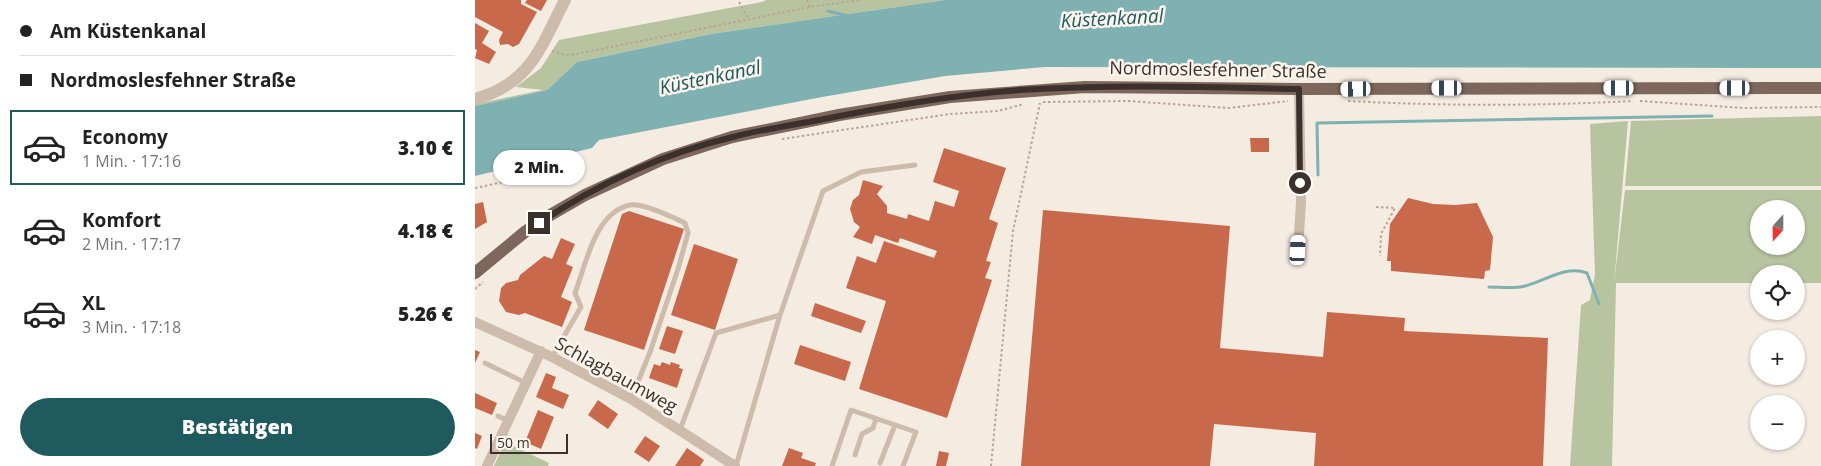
<!DOCTYPE html>
<html lang="de">
<head>
<meta charset="utf-8">
<style>
  :root { --surface:#fff; --page:#f6f6f6; --text:#222; --muted:#767676; --line:#e0e0e0; --accent:#1f5a5e }
  body { margin:0; font-family:"Open Sans",sans-serif; background:var(--page); color:var(--text); height:100vh; display:flex; flex-direction:column; font-size:19px; white-space:nowrap }
  * { box-sizing:border-box; margin:0 }
  p { font-size:16px; color:var(--muted) }
  .icon { flex:none; width:28px; height:28px; fill:none; stroke:currentColor; stroke-width:2; stroke-linecap:round; stroke-linejoin:round }
  .map { position:relative; flex:1; overflow:hidden }
  .sheet { display:flex; flex-direction:column; background:var(--surface); width:475px }
  .sheet>* { flex:none }
  .hud { display:grid; align-content:center; height:110px; padding:0 20px; background:var(--surface) }
  .needle { width:32px; rotate:201deg }
  .controls { position:absolute; left:1275px; top:200px; display:grid; gap:10px }
  .controls a { display:grid; place-items:center; width:55px; height:55px; border-radius:50%; background:var(--surface); box-shadow:0 1px 4px #0004; font-size:25px }
  .scale { position:absolute; left:15px; bottom:12px; width:78px; box-sizing:border-box; padding-left:5px; border:2px solid #3b302b; border-top:0; font-size:14px; line-height:18px; white-space:nowrap; color:#3b302b; -webkit-text-stroke:4px #fbf5ee; paint-order:stroke }
  .end { position:absolute; width:22px; height:22px; margin:-11px; border:6px solid #3b302b; background:#fff; box-shadow:0 0 0 2px #fff }
  .from { border-radius:50% }
  .bubble { position:absolute; height:35px; border-radius:18px; background:var(--surface); box-shadow:0 1px 4px #0004; font-size:16px; font-weight:800; line-height:35px; text-align:center }
  .car { position:absolute; width:15px; height:30px; margin:-15px -8px; border-radius:6px; box-shadow:0 0 4px 1px #0007; background:linear-gradient(#fff 24%,#345 0 40%,#fff 0 76%,#345 0 86%,#fff 0) }
  .hud b { display:flex; align-items:center; gap:18px; height:48px; font-size:19px }
  .hud b+b { border-top:1px solid var(--line) }
  .hud i { width:12px; height:12px; background:var(--text) }
  ul { padding:0; list-style:none }
  li { display:flex; align-items:center; gap:15px; height:75px; margin:0 10px 8px; padding:0 10px; border:2px solid transparent; border-radius:0px }
  li div { flex:1 }
  li b { display:block; font-size:19px }
  li em { font-style:normal; font-weight:800 }
  li.current { border-color:var(--accent) }
  li>.icon { width:45px; height:45px; stroke-width:1.5 }
  .action { display:flex; gap:10px; margin-top:auto; padding:10px 20px }
  .action a { flex:1; height:58px; border-radius:30px; background:var(--accent); color:#fff; font-size:20px; font-weight:800; line-height:58px; text-align:center }
  main { display:flex; flex:1; min-height:0 }
  .map>svg:first-child { display:block }
  .green { fill:#b8c4a0; fill-rule:evenodd }
  .water { fill:#7fb0b2 }
  .lines { fill:none; stroke-linecap:round; stroke-linejoin:round }
  .stream { stroke:#7fb0b2; stroke-width:3 }
  .building { fill:#c8694b }
  .path { stroke:#b9a596; stroke-width:2; stroke-dasharray:2.5 2.5; stroke-linecap:butt }
  .service { stroke:#cdbbac; stroke-width:5 }
  .minor { stroke:#cdbbac; stroke-width:10 }
  .tertiary { stroke:#cdbbac; stroke-width:12 }
  .primary { stroke:#7d675c; stroke-width:12 }
  .route { stroke:#3b302b; stroke-width:6 }
  .labels { text-anchor:middle; stroke-width:5; stroke-linejoin:round; paint-order:stroke }
  .street-label { font-size:18px; fill:#3b302b; stroke:#fbf5ee }
  .water-label { font-size:19px; font-style:italic; fill:#1f5a5e; stroke:#fbf5ee }
</style>
</head>
<body>
<main>
<section class="sheet">
<div class="hud">
<b><i class="from"></i>Am Küstenkanal</b>
<b><i></i>Nordmoslesfehner Straße</b>
</div>
<ul>
<li class="current"><svg class="icon" aria-label="car" viewBox="0 0 24 24"><path d="M5 17H2v-5l4-1 3-4h7l3 4 3 1v5h-3M9 17h6M6 11h13"/><circle cx="7" cy="17" r="2"/><circle cx="17" cy="17" r="2"/></svg><div><b>Economy</b><p>1 Min. · 17:16</p></div><em>3.10 €</em></li>
<li><svg class="icon" aria-label="car" viewBox="0 0 24 24"><path d="M5 17H2v-5l4-1 3-4h7l3 4 3 1v5h-3M9 17h6M6 11h13"/><circle cx="7" cy="17" r="2"/><circle cx="17" cy="17" r="2"/></svg><div><b>Komfort</b><p>2 Min. · 17:17</p></div><em>4.18 €</em></li>
<li><svg class="icon" aria-label="car" viewBox="0 0 24 24"><path d="M5 17H2v-5l4-1 3-4h7l3 4 3 1v5h-3M9 17h6M6 11h13"/><circle cx="7" cy="17" r="2"/><circle cx="17" cy="17" r="2"/></svg><div><b>XL</b><p>3 Min. · 17:18</p></div><em>5.26 €</em></li>
</ul>
<div class="action"><a>Bestätigen</a></div>
</section>
<div class="map">
<svg width="1346" height="466" viewBox="0 0 1346 466">
  <rect width="100%" height="100%" fill="#f4ebe1"/>
  <path class="green" d="M289,0H470L236,34L102,62L72,90L0,106V104L68,90L41,87L66,68L84,40L291,1Z
    M1346,116V186H1150L1156,121Z
    M1153,121L1139,284L1150,190H1346V283H1321V274H1284V283H1141L1137,466H1095L1106,305L1115,300L1120,274L1115,124ZM1284,209H1321V246H1284Z
    M30,442L74,463L73,466H19Z"/>
  <path class="water" d="M470,0H1346V68L570,67L470,76L347,97L124,140L117,148L0,176V106L72,90L102,62L236,34Z"/>
  <g class="lines">
    <path class="stream" d="M353,11L373,16
      M843,175L842,123L1237,116
      M1014,287C1025,287 1039,289 1050,286C1071,281 1090,265 1112,273L1124,304"/>
  </g>
  <path class="building" d="M0,0H46V4L62,12L44,44L38,47L33,44L25,45L24,40L28,32L0,17Z
    M52,0H72L66,11L50,3Z
    M0,23L14,31L7,43L21,52L14,64L0,58L2,50L0,49Z
    M775,138H794V152H776Z
    M469,148L531,168L514,219L523,223L511,261L516,262L510,278L517,280L472,418L384,389L411,301L371,288L382,256L401,263L409,241L459,258L462,251L425,238L423,243L400,235L397,244L378,237L385,227L379,222L375,209L378,200L384,195L388,180L408,186L402,194L412,206V213L432,219L433,214L454,221L460,201L479,207L484,191L458,182Z
    M933,198L958,204L981,205L1002,203L1018,237L1015,270L1010,271L1009,279L916,271V261H912L915,224Z
    M8,202L12,222L0,229V204Z
    M568,210L755,226L745,348L848,357L852,312L930,318L929,331L1073,338L1068,466H839L841,433L739,424L735,466H546Z
    M154,211L209,229L169,350L109,330L147,214Z
    M86,238L100,244L91,264L98,267L86,297L97,302L87,327L50,313L44,315L31,312L24,301L26,288L31,283L43,280L45,275L69,256L77,259Z
    M219,244L263,259L240,330L196,315Z
    M340,303L391,321L386,333L336,316Z
    M192,326L208,331L200,354L184,349Z
    M325,345L376,362L370,381L319,364Z
    M0,350L5,352L0,363Z
    M187,362L195,365L196,362L205,365L204,368L208,369L202,388L174,378L179,364L185,366Z
    M71,373L81,377L77,388L94,395L88,409L61,397Z
    M0,393L22,403L17,415L0,408Z
    M123,400L143,414L133,429L113,415Z
    M63,410L79,417L66,449L50,442Z
    M0,433L7,436L2,449L0,448Z
    M170,436L185,446L174,462L159,452Z
    M212,448L229,460L225,466H200Z
    M314,448L328,453L326,458L341,463L340,466H307Z
    M464,451L474,453L471,466H461Z"/>
  <g class="lines">
    <path class="path" d="M332,0L335,7
      M264,2L274,20
      M77,51L91,55L101,54L335,7L384,0
      M873,101C968,106 1063,106 1158,101
      M1165,101L1268,108L1346,107
      M568,102L653,101L754,108L813,101
      M307,139L475,114L523,111L549,104
      M0,188L33,181
      M901,207L920,208L906,234L905,256
      M0,289L8,282
      M516,466L538,231L565,103"/>
    <path class="service" d="M77,357L106,307L100,293C111,264 120,212 155,205C169,203 197,217 210,223L213,233L203,269L175,352L156,399
      M10,363L51,383
      M23,416L33,421
      M205,430L241,333L305,315L348,191L386,172L440,165
      M380,455L387,434L398,428L401,419
      M405,463L420,425
      M261,466L305,315
      M357,466L376,410L441,432L428,466"/>
    <path class="minor" d="M823,250L826,202L824,89
      M0,322L77,357L156,399L260,466
      M12,466L66,351"/>
    <path class="tertiary" d="M0,99C56,84 66,46 90,0"/>
    <path class="primary" d="M0,273L51,231L77,214L110,195L188,159L257,137L364,115L475,97L610,87L824,89L1346,88"/>
  </g>
  <g class="lines">
    <path class="route" d="M64,223C123,184 189,153 258,137C284,130 312,126 339,121C407,107 476,95 545,90C638,84 731,87 824,89L825,183"/>
  </g>
  <g class="labels">
    <g class="street-label">
      <text transform="translate(743 70) rotate(1)" y="6">Nordmoslesfehner Straße</text>
      <text transform="translate(141 375) rotate(29)" y="6">Schlagbaumweg</text>
    </g>
    <g class="water-label">
      <text transform="translate(637 18) rotate(-3)" y="7">Küstenkanal</text>
      <text transform="translate(235 77) rotate(-12)" y="7">Küstenkanal</text>
    </g>
  </g>
</svg>
<div class="controls">
<a><svg class="needle" viewBox="-14 -14 28 28"><path d="M0-13l5 13h-10z" fill="#e53935"/><path d="M0 13l5-13h-10z" fill="#767676"/></svg></a>
<a><svg class="icon" aria-label="locate" viewBox="0 0 24 24"><circle cx="12" cy="12" r="6"/><path d="M12 2v4M12 18v4M2 12h4M18 12h4"/></svg></a>
<a>+</a>
<a>−</a>
</div>
<div class="scale">50 m</div>
<i class="end from" style="left:825px;top:183px"></i>
<i class="end" style="left:64px;top:223px"></i>
<div class="bubble" style="left:18px;top:150px;width:92px">2 Min.</div>
<i class="car" style="left:972px;top:88px;rotate:270deg"></i>
<i class="car" style="left:1144px;top:88px;rotate:270deg"></i>
<i class="car" style="left:1260px;top:88px;rotate:270deg"></i>
<i class="car" style="left:881px;top:89px;rotate:269deg"></i>
<i class="car" style="left:823px;top:250px;rotate:3deg"></i>
</div>
</main>
</body>
</html>
